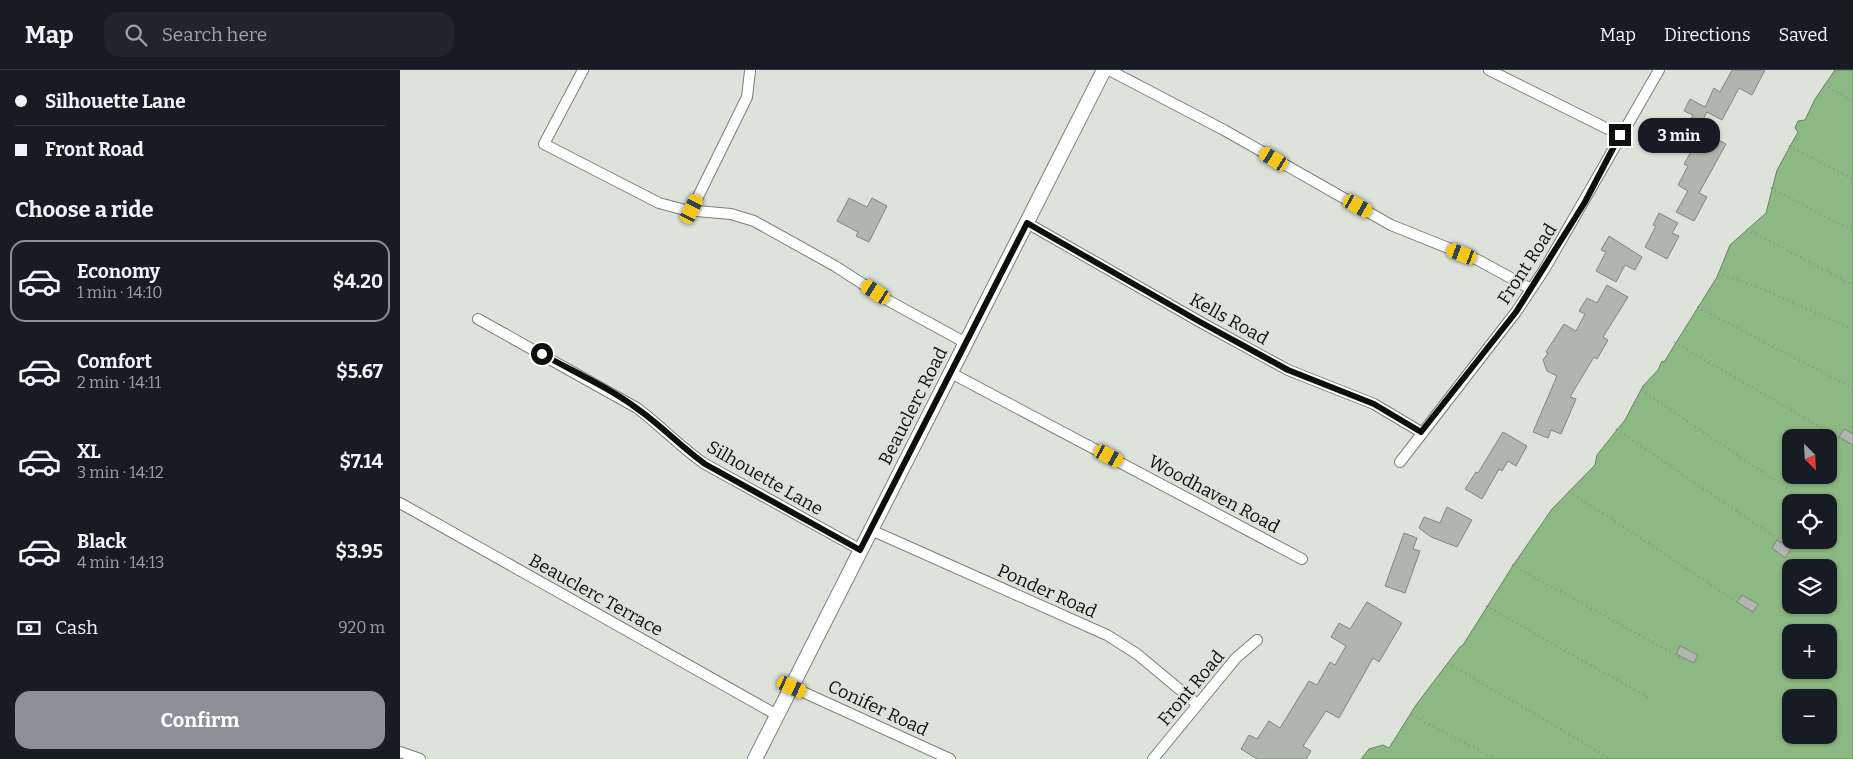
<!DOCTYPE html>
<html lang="en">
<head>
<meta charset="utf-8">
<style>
  :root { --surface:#171b24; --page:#20242c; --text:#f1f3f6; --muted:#9ea1a6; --line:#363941; --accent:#8c9099 }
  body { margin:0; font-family:Bitter,serif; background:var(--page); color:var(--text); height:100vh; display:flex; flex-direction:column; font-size:19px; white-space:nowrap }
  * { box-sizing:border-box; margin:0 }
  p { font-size:16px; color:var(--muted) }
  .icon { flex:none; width:28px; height:28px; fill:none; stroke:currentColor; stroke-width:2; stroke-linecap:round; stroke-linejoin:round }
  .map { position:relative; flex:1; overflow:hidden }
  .panel { display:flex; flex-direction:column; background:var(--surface); width:400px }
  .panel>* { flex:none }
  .guide { display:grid; align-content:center; height:110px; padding:0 15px; background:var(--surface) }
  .needle { width:32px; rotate:156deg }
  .buttons { position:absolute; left:1382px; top:359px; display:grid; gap:10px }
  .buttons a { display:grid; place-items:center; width:55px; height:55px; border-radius:10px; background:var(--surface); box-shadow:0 1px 4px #0004; font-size:25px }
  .end { position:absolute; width:22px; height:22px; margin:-11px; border:6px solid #0d0f0c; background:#fff; box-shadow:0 0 0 2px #fff }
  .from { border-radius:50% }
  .bubble { position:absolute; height:35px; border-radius:15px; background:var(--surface); box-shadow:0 1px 4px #0004; font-size:16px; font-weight:700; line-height:35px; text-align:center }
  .car { position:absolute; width:15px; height:30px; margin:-15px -8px; border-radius:6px; box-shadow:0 0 4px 1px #0007; background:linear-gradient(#f5c518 24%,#345 0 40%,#f5c518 0 76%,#345 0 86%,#f5c518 0) }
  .guide b { display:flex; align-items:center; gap:18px; height:48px; font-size:19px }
  .guide b+b { border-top:1px solid var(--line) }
  .guide i { width:12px; height:12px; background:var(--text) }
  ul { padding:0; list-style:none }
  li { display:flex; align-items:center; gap:15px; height:82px; margin:0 10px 8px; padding:0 5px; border:2px solid transparent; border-radius:15px }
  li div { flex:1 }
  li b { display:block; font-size:19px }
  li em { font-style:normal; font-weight:700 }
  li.selected { border-color:var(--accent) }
  li>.icon { width:45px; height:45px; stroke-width:1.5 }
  h2 { padding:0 15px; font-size:22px; line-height:60px }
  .pay { display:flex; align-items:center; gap:12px; height:55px; padding:0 15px; font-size:19px }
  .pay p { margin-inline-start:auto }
  .primary-button { display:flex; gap:10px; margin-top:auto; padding:10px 15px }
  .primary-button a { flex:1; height:58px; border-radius:15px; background:var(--accent); color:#fff; font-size:20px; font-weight:700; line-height:58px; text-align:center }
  header { display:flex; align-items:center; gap:30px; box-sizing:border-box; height:70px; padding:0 25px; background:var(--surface); border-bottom:1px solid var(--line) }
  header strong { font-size:24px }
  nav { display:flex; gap:28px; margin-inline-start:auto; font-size:18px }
  .search { width:350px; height:45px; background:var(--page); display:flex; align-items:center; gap:12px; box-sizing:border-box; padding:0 18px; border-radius:15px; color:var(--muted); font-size:19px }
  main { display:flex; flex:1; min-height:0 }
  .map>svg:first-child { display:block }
  .water { fill:#8cb883; stroke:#66855f; fill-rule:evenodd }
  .building { fill:#b0b6af; stroke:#818780 }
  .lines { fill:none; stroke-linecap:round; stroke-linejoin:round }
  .street-casing { stroke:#7a8079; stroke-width:12 }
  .secondary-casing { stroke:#7a8079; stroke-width:16 }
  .path { stroke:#8c908a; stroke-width:2; stroke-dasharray:1 4; stroke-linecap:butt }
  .street { stroke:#fff; stroke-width:10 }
  .secondary { stroke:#fff; stroke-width:14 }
  .route { stroke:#0d0f0c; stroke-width:6 }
  .labels { text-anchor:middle; stroke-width:4.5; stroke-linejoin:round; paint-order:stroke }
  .street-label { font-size:18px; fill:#0d0f0c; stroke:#dde3db }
</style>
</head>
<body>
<header>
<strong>Map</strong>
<div class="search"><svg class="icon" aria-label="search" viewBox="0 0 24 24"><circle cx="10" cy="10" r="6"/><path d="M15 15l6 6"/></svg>Search here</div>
<nav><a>Map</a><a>Directions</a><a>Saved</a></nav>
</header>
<main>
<section class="panel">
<div class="guide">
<b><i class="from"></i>Silhouette Lane</b>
<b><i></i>Front Road</b>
</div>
<h2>Choose a ride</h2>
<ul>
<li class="selected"><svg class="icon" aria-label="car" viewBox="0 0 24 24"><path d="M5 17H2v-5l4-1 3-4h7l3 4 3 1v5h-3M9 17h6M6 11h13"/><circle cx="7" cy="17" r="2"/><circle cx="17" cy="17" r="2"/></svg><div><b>Economy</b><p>1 min · 14:10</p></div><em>$4.20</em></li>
<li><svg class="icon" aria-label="car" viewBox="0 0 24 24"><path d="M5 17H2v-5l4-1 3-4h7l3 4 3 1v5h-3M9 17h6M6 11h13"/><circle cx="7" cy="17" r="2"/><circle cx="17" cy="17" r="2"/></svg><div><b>Comfort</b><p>2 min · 14:11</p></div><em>$5.67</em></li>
<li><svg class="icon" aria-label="car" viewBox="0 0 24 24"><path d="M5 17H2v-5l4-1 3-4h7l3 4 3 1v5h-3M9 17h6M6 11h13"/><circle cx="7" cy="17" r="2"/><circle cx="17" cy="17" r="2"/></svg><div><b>XL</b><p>3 min · 14:12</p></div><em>$7.14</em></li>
<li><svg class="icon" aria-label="car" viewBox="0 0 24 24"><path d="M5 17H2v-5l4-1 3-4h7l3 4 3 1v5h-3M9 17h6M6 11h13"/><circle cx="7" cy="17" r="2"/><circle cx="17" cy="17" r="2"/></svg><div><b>Black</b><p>4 min · 14:13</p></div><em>$3.95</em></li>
</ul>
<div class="pay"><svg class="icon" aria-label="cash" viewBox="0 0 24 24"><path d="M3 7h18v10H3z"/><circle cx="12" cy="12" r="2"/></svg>Cash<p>920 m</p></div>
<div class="primary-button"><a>Confirm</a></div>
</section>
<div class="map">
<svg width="1453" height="689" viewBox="0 0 1453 689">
  <rect width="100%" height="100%" fill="#dde3db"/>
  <path class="water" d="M1435,0H1453V689H961L969,679L983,675L989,678L1016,635L1060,577L1063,575L1114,494L1152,439L1195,395L1197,385L1225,350L1243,316L1258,300L1262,291L1264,292L1317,207L1330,175L1366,143L1377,100L1398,62L1395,58L1398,51L1405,50L1415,29ZM1391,368H1429V405H1391ZM1391,432H1429V470H1391ZM1391,498H1429V535H1391ZM1391,562H1429V600H1391ZM1391,628H1429V665H1391Z"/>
  <path class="building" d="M1332,0H1365L1352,25L1339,18L1322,50L1307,42L1298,59L1326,74L1299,123L1307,127L1294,151L1276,142L1288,121L1278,115L1288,96L1284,94L1296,73L1282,66L1293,45L1284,41L1290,29L1305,37L1314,18L1320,22Z
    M449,128L467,137L472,128L487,136L469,172L456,166L458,162L437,151Z
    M1259,143L1278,153L1272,163L1279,166L1267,189L1245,177L1256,156L1253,155Z
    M1209,166L1242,187L1235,200L1225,195L1216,212L1196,201L1206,182L1201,180Z
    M1207,215L1228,227L1203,267L1208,270L1197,289L1194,287L1170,327L1176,329L1161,364L1151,360L1148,368L1133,362L1157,306L1147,301L1143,290L1148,283L1146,282L1164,254L1176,261L1185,244L1179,241L1187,228L1197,233Z
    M1444,359L1453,364V375L1439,367Z
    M1103,362L1127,376L1116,396L1108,391L1102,401L1099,399L1082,429L1065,419L1076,402L1078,403Z
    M1047,437L1072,450L1057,477L1031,467L1019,458L1024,447L1040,453Z
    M1004,463L1017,468L1013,479L1020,481L1005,523L985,516Z
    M1377,470L1391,479L1385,488L1372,478Z
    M1342,525L1358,534L1353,542L1337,532Z
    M967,532L1002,553L979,592L973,588L939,648L926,641L903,676L911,681L906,689H857L841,679L849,665L857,669L869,651L880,658L909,611L917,615L930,592L935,595L946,576L931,567L939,553L950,559Z
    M1280,576L1298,585L1294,593L1276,584Z"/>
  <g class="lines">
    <defs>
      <path id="street" d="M183,0L144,74L259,133L285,140L331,144L354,151L435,196L489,231L566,273
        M709,0L824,60L991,155L1078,190L1131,219
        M1089,0L1220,65
        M292,139L347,27L350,1
        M627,153L802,253L888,300L974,334L1021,362
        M78,249L237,338C261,356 280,377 305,394L461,480
        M551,303L902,489
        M1000,392L1116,242L1144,200L1259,0
        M0,433L377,645
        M471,460L707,565L737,584L797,634
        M392,617L550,689
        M0,682L20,689
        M753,689L836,588L857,570"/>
      <path id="secondary" d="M355,689L704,0"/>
    </defs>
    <use href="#street" class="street-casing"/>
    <use href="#secondary" class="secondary-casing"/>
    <path class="path" d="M1424,15L1453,31
      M1389,76L1453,109
      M1371,118L1453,161
      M1347,159L1453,215
      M1318,203L1356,216L1453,259
      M1297,237L1453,318
      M1274,272L1448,373
      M1241,320L1407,432
      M1216,359L1391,478
      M1169,421L1337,532
      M1112,495L1287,591
      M1086,536L1249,628
      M1048,593L1211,689
      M1011,645L1096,689"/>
    <use href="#street" class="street"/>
    <use href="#secondary" class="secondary"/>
  </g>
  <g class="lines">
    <path class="route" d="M142,284C174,302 210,318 239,340C262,356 281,377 305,394L460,480L627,153L802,253L888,300L974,334L1021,362L1116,242L1185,132L1220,65"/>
  </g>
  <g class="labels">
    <g class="street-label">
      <text transform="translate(1127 194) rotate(-57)" y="6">Front Road</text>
      <text transform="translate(829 249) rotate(29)" y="6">Kells Road</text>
      <text transform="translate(513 336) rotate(-63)" y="6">Beauclerc Road</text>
      <text transform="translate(365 408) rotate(30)" y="6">Silhouette Lane</text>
      <text transform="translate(814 424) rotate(28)" y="6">Woodhaven Road</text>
      <text transform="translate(647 521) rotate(24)" y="6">Ponder Road</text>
      <text transform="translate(196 525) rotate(29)" y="6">Beauclerc Terrace</text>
      <text transform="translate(791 618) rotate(-50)" y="6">Front Road</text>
      <text transform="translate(478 638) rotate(25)" y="6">Conifer Road</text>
    </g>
  </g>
</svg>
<div class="buttons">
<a><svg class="needle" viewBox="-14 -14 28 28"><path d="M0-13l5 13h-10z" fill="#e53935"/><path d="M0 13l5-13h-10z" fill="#9ea1a6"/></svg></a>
<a><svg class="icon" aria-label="locate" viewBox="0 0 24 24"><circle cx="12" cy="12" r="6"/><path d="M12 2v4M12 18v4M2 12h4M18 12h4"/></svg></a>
<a><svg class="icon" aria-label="layers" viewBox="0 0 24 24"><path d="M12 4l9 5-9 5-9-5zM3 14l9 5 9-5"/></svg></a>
<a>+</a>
<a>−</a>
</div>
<i class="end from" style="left:142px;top:284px"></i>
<i class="end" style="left:1220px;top:65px"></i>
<div class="bubble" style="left:1238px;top:48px;width:82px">3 min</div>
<i class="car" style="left:874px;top:89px;rotate:301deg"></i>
<i class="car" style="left:958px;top:136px;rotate:119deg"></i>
<i class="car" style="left:292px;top:139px;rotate:26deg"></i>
<i class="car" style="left:1062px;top:184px;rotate:291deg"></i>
<i class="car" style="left:476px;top:222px;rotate:303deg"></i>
<i class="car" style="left:709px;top:386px;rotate:118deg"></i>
<i class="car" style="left:392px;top:617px;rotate:115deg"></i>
</div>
</main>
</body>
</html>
